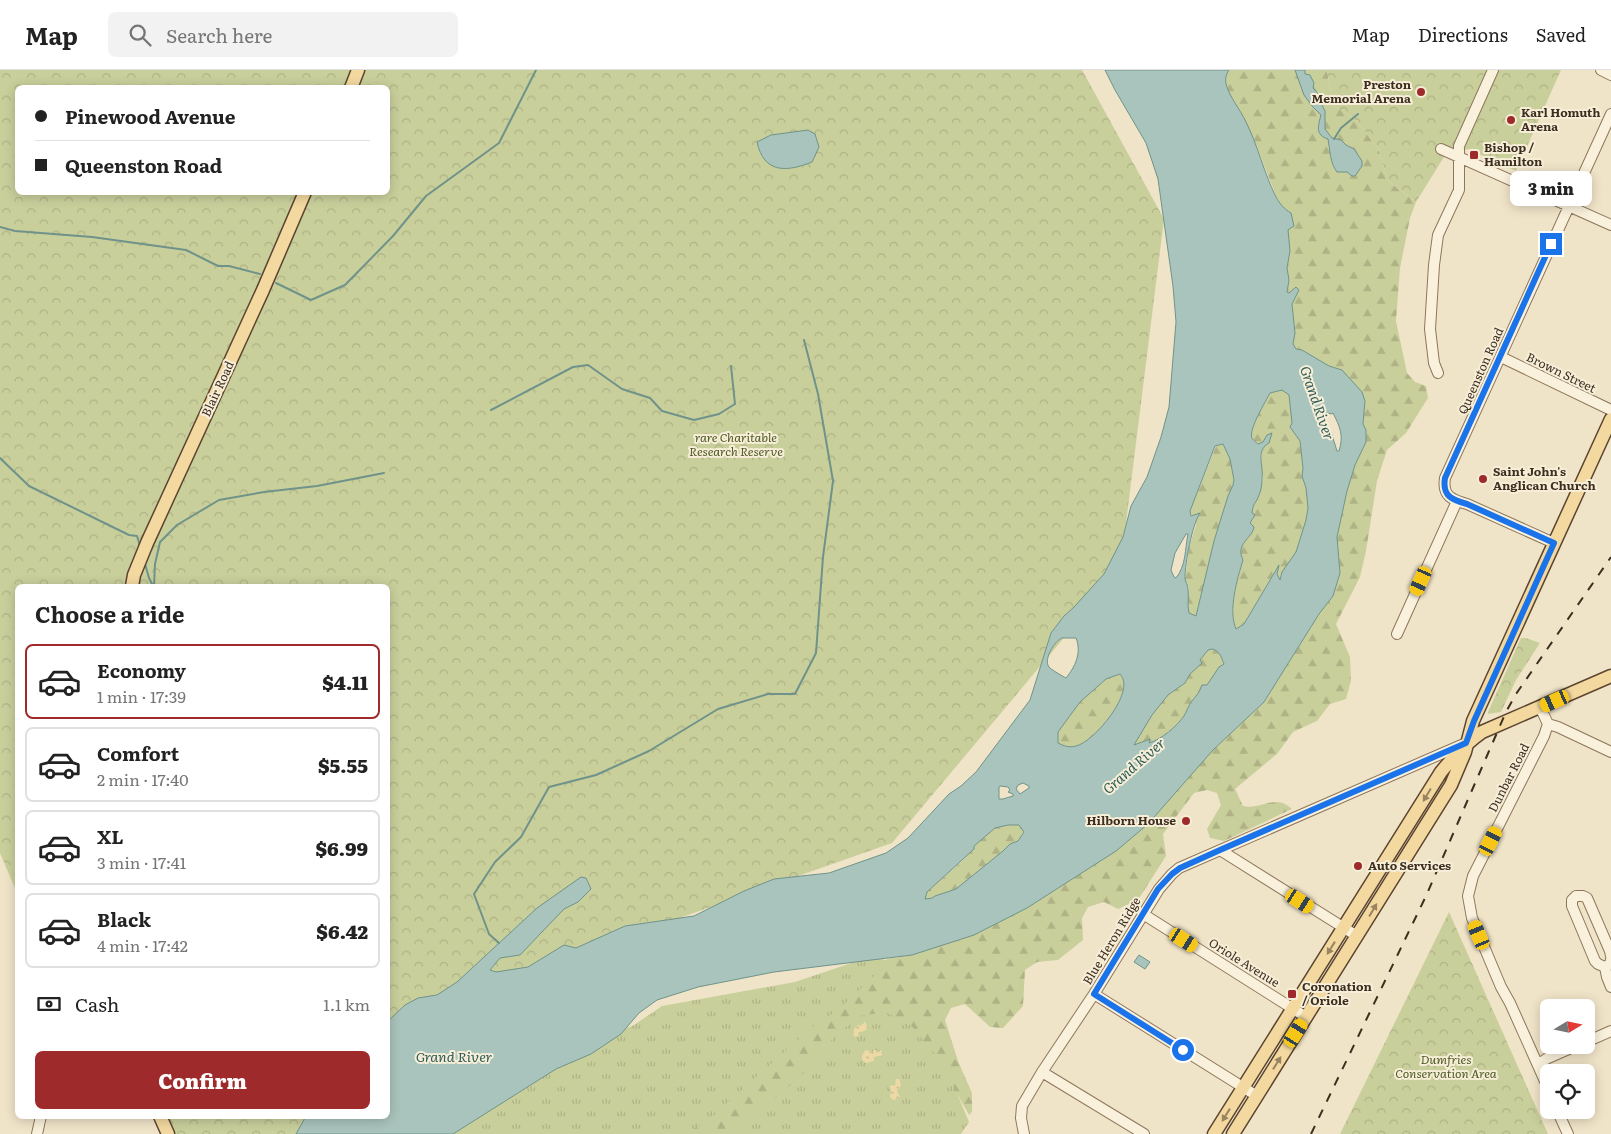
<!DOCTYPE html>
<html lang="en">
<head>
<meta charset="utf-8">
<style>
  :root { --surface:#fff; --page:#f2f2f2; --text:#222; --muted:#767676; --line:#e0e0e0; --accent:#9e2a2b }
  body { margin:0; font-family:Literata,serif; background:var(--page); color:var(--text); height:100vh; display:flex; flex-direction:column; font-size:19px; white-space:nowrap }
  * { box-sizing:border-box; margin:0 }
  p { font-size:16px; color:var(--muted) }
  .icon { flex:none; width:28px; height:28px; fill:none; stroke:currentColor; stroke-width:2; stroke-linecap:round; stroke-linejoin:round }
  .map { position:relative; flex:1; overflow:hidden }
  .details { position:absolute; left:15px; top:514px; width:375px; height:535px; display:flex; flex-direction:column; background:var(--surface); border-radius:8px; box-shadow:0 2px 12px #0003 }
  .details>* { flex:none }
  .guide { position:absolute; left:15px; top:15px; width:375px; height:110px; border-radius:8px; box-shadow:0 2px 12px #0003; display:grid; align-content:center; height:110px; padding:0 20px; background:var(--surface) }
  .needle { width:32px; rotate:80deg }
  .fabs { position:absolute; left:1540px; top:929px; display:grid; gap:10px }
  .fabs a { display:grid; place-items:center; width:55px; height:55px; border-radius:8px; background:var(--surface); box-shadow:0 2px 12px #0003; font-size:25px }
  .end { position:absolute; width:22px; height:22px; margin:-11px; border:6px solid #1a73e8; background:#fff; box-shadow:0 0 0 2px #fff }
  .from { border-radius:50% }
  .bubble { position:absolute; height:35px; border-radius:8px; background:var(--surface); box-shadow:0 2px 12px #0003; font-size:16px; font-weight:800; line-height:35px; text-align:center }
  .car { position:absolute; width:15px; height:30px; margin:-15px -8px; border-radius:6px; box-shadow:0 0 4px 1px #0007; background:linear-gradient(#f5c518 24%,#345 0 40%,#f5c518 0 76%,#345 0 86%,#f5c518 0) }
  .guide b { display:flex; align-items:center; gap:18px; height:48px; font-size:19px }
  .guide b+b { border-top:1px solid var(--line) }
  .guide i { width:12px; height:12px; background:var(--text) }
  ul { padding:0; list-style:none }
  li { display:flex; align-items:center; gap:15px; height:75px; margin:0 10px 8px; padding:0 10px; border:2px solid var(--line); border-radius:8px }
  li div { flex:1 }
  li b { display:block; font-size:19px }
  li em { font-style:normal; font-weight:800 }
  li.active { border-color:var(--accent) }
  li>.icon { width:45px; height:45px; stroke-width:1.5 }
  h2 { padding:0 20px; font-size:22px; line-height:60px }
  .pay { display:flex; align-items:center; gap:12px; height:55px; padding:0 20px; font-size:19px }
  .pay p { margin-inline-start:auto }
  .button { display:flex; gap:10px; margin-top:auto; padding:10px 20px }
  .button a { flex:1; height:58px; border-radius:8px; background:var(--accent); color:#fff; font-size:20px; font-weight:800; line-height:58px; text-align:center }
  header { display:flex; align-items:center; gap:30px; box-sizing:border-box; height:70px; padding:0 25px; background:var(--surface); border-bottom:1px solid var(--line) }
  header strong { font-size:24px }
  nav { display:flex; gap:28px; margin-inline-start:auto; font-size:18px }
  .search { width:350px; height:45px; background:var(--page); display:flex; align-items:center; gap:12px; box-sizing:border-box; padding:0 18px; border-radius:8px; color:var(--muted); font-size:19px }
  .map>svg:first-child { display:block }
  .grass { fill:url(#grass-tufts) }
  .forest { fill:url(#forest-firs) }
  .sand { fill:url(#sand-dots) }
  .park { fill:url(#park-crowns); fill-rule:evenodd }
  .water { fill:#a9c4bc; stroke:#6f938a; fill-rule:evenodd }
  .lines { fill:none; stroke-linecap:round; stroke-linejoin:round }
  .stream { stroke:#6f938a; stroke-width:2 }
  .minor-casing { stroke:#8d765c; stroke-width:12 }
  .major-casing { stroke:#5b4430; stroke-width:15 }
  .minor { stroke:#faf1dc; stroke-width:10 }
  .major { stroke:#f3d9a0; stroke-width:12 }
  .rail { stroke:#3d2e20; stroke-width:2; stroke-dasharray:9 9; stroke-linecap:butt }
  .oneway { fill:#988460 }
  .route { stroke:#1a73e8; stroke-width:6 }
  .poi-dot { fill:#9e2a2b; stroke:#f7eed8; stroke-width:2 }
  .labels { text-anchor:middle; stroke-width:4; stroke-linejoin:round; paint-order:stroke }
  .poi-label { font-size:12px; font-weight:bold; fill:#3d2e20; stroke:#f7eed8; text-anchor:start }
  .street-label { font-size:12px; fill:#3d2e20; stroke:#f7eed8 }
  .park-label { font-size:12px; font-style:italic; fill:#4d5a26; stroke:#f7eed8 }
  .water-label { font-size:14px; font-style:italic; fill:#2f5d5a; stroke:#f7eed8 }
</style>
</head>
<body>
<header>
<strong>Map</strong>
<div class="search"><svg class="icon" aria-label="search" viewBox="0 0 24 24"><circle cx="10" cy="10" r="6"/><path d="M15 15l6 6"/></svg>Search here</div>
<nav><a>Map</a><a>Directions</a><a>Saved</a></nav>
</header>
<div class="map">
<svg width="1611" height="1064" viewBox="0 0 1611 1064">
  <defs>
    <pattern id="grass-tufts" width="24" height="20" patternUnits="userSpaceOnUse" patternTransform="scale(1.25)"><rect width="24" height="20" fill="#c9cf9b"/><path d="M3 7l-1-3M5 7V3M7 7l1-3M15 17l-1-3M17 17v-4M19 17l1-3" fill="none" stroke="#aeb285"/></pattern>
    <pattern id="forest-firs" width="22" height="20" patternUnits="userSpaceOnUse" patternTransform="scale(1.25)"><rect width="22" height="20" fill="#c9cf9b"/><path d="M5 1l3.5 6h-7zM16 11l3.5 6h-7z" fill="#aeb285"/></pattern>
    <pattern id="sand-dots" width="8" height="8" patternUnits="userSpaceOnUse" patternTransform="scale(1.25)"><rect width="8" height="8" fill="#ecd9a5"/><path d="M2 2h.1M6 6h.1" fill="none" stroke="#cbbb8e" stroke-width="1.8" stroke-linecap="round"/></pattern>
    <pattern id="park-crowns" width="20" height="18" patternUnits="userSpaceOnUse" patternTransform="scale(1.25)"><rect width="20" height="18" fill="#c9cf9b"/><path d="M2 6a3 3 0 1 1 6 0M12 15a3 3 0 1 1 6 0" fill="none" stroke="#aeb285"/></pattern>
  </defs>
  <rect width="100%" height="100%" fill="#f0e4c8"/>
  <path class="grass" d="M872,886L904,896L969,1052L961,1064H447L510,1008L634,955L662,936L795,912Z"/>
  <path class="forest" d="M1225,0H1327L1333,35L1357,51L1379,80L1388,111L1416,132L1410,148L1400,198L1396,251L1407,303L1415,312L1426,316L1428,328L1406,363L1387,380L1377,411L1366,481L1360,507L1336,554L1350,587L1351,611L1346,629L1330,634L1317,651L1293,662L1277,684L1235,719L1243,736C1263,740 1275,723 1292,739L1224,771L1210,768L1207,759L1221,735L1217,723L1207,720L1194,723L1163,764L1166,786L1138,830L1118,839L1104,832L1088,837L1082,848L1083,870L1058,890L1037,892L1025,900L1023,936L1003,958L990,957L965,934L951,938L945,950L958,991L972,1023V1042L969,1045L935,984L909,953L885,942L859,946L835,966L803,1004L734,1064H682L704,1054L813,956L838,940L875,905L887,889L912,885L1027,838L1116,781L1213,680L1264,632L1319,544L1333,526L1340,503L1337,467L1347,421L1355,395L1366,372V360L1363,354L1365,331L1342,300L1329,296L1302,280L1296,279L1293,274L1295,263L1292,233L1299,220L1289,223L1287,222L1289,210L1287,198L1290,181L1288,160L1283,139L1276,126L1257,77L1245,51L1229,22L1225,12L1227,2Z
    M1282,320L1289,325L1292,353L1290,357L1300,371L1303,398L1302,406L1306,418L1308,437L1306,450L1296,482L1282,502L1279,511L1277,504L1278,496L1244,554L1236,559C1229,538 1237,512 1243,490C1239,482 1241,472 1249,467L1250,453L1254,448L1252,443L1253,435L1259,426L1263,408L1261,395L1263,372L1258,374C1257,374 1252,369 1252,368C1248,360 1266,331 1270,323Z
    M1223,374L1230,389L1234,410L1233,415L1228,426L1214,471L1196,546L1189,543L1187,532L1189,518L1185,510L1189,477L1196,455L1190,441L1216,376Z
    M1212,579C1220,581 1221,587 1224,594L1219,597L1207,615H1202C1200,622 1196,626 1192,631C1188,636 1187,641 1184,646C1175,657 1162,669 1149,674V671L1133,675L1152,645L1168,625L1185,613L1190,604L1202,593L1200,590L1208,580Z
    M1120,604C1136,622 1094,672 1076,676C1069,678 1064,676 1057,673L1058,662L1080,632L1106,609Z
    M1008,755H1019L1024,761L1018,771L1010,774L1003,781L956,819L935,826L932,828L924,829L927,822L964,789L974,776L995,758Z"/>
  <path class="sand" d="M863,952H865L868,958L863,962H858L859,966L855,967L853,964L854,959L858,955L861,956Z
    M866,980L869,981L870,984L874,980H876L877,983L881,980L883,984L880,986L874,987V991L866,993C860,990 861,984 866,980Z
    M896,1009H899L901,1015L897,1021L900,1027L894,1030L890,1027L891,1022L890,1016L892,1015L895,1016Z"/>
  <path class="park" d="M0,0H1082L1164,149L1120,501L892,773L583,882L388,979V516H18L17,823L0,783ZM18,18H388V122H18Z
    M1327,0H1561L1516,101L1468,79L1444,87L1416,132L1388,111L1379,80L1357,51L1333,35Z
    M1521,568H1526L1540,573L1516,610L1501,642L1488,644V642Z
    M1449,842L1548,1064H1340Z
    M161,1046H311L301,1064H168Z"/>
  <path class="water" d="M1105,0H1229C1226,4 1225,9 1226,14C1230,28 1240,39 1246,52C1258,76 1264,103 1276,127C1280,134 1284,139 1291,143L1294,156L1288,160L1290,181L1287,198L1289,210L1287,222L1289,223L1296,217L1299,220L1292,234L1295,263L1293,274L1296,279L1302,280L1329,296L1342,300L1362,322L1365,331L1363,354L1366,360V372L1355,395L1347,421L1337,467L1340,503L1333,526L1319,544L1264,632L1213,680L1148,754L1116,781L1027,838L974,865L912,885L774,902L698,917L657,930L639,943L621,964L591,984L556,999L453,1064H296L306,1046H388V951L405,935L418,928L437,925L457,912L537,838L581,807L586,808L591,819L578,832L564,839L520,885L500,888L490,900L496,902L528,897L564,875L576,878L625,856L694,846L744,821L774,809L829,803L886,783L908,768L949,724L961,716L976,702L1030,630L1051,563L1064,546L1074,537L1104,504L1123,467L1131,436L1147,407L1161,367L1169,337L1176,252L1173,216L1158,109L1146,73L1115,20ZM1282,320L1289,325L1292,353L1290,357L1300,371L1303,398L1302,406L1306,418L1308,438L1306,450L1296,482L1282,502L1280,510L1277,504L1279,495L1244,554L1236,559C1228,540 1237,510 1243,490C1235,473 1252,469 1254,457L1250,453L1255,445L1252,443C1253,432 1256,434 1259,425C1261,421 1262,414 1262,409C1264,396 1255,381 1269,373L1272,363L1267,365L1263,372L1258,374C1257,373 1252,369 1252,368C1248,360 1266,331 1270,323ZM1325,342L1331,344L1333,343C1340,357 1344,365 1339,381H1337L1331,362L1327,364L1322,361V343ZM1223,374L1230,389L1234,410L1233,415L1228,426L1214,471L1196,546L1189,543C1187,534 1189,528 1188,519C1188,515 1185,512 1185,508C1185,493 1192,455 1200,443L1191,446L1190,441L1215,376ZM1186,464H1188C1185,479 1186,496 1176,508L1174,507L1171,500L1175,483ZM1062,568H1076C1082,583 1075,597 1066,608C1064,607 1050,599 1049,597C1043,589 1055,571 1062,568ZM1212,579C1220,581 1221,587 1224,594L1219,597L1207,615H1202C1200,622 1196,626 1192,631C1188,636 1187,641 1184,646C1176,657 1162,669 1149,673L1150,669L1134,675L1152,645L1168,625L1185,613L1190,604L1202,593L1200,590L1208,580ZM1120,604C1137,621 1094,672 1076,676C1069,678 1064,676 1058,673V662L1080,632L1106,609ZM1023,713L1029,716V718L1020,724L1016,719L1018,715ZM1000,716L1008,717L1010,720L1008,722L1013,724V726L1003,729H999V717ZM1008,755H1019L1024,762L1018,771L1010,774L1003,781L956,819L935,826L932,828L925,829L927,822L974,779V776L995,758Z
    M1295,0H1305V4L1310,5L1314,13L1313,18L1320,26L1322,35L1325,41V59L1332,68L1341,70L1346,75L1354,79L1362,91V96L1355,106H1352L1347,102H1337C1330,93 1330,80 1328,69C1315,65 1318,56 1321,45L1312,36L1304,25Z
    M808,60L815,64L819,77L812,92C787,102 764,104 757,72L771,65Z
    M1139,885L1150,892L1145,899L1134,892Z"/>
  <g class="lines">
    <path class="stream" d="M1334,69L1341,58L1358,44
      M0,157L15,161L92,167L186,180L218,196H229L260,204
      M276,213L311,230L345,215L393,166L426,126L499,73L536,0
      M491,340L573,297L588,295L622,319L650,328L662,341L694,350L719,344L735,334L731,296
      M0,388L29,416L129,465L137,466L140,476
      M145,494L149,508L153,516
      M154,516L155,494L160,472L177,455L219,430L264,422L317,416L384,403
      M499,873L489,864L474,824L495,792L521,767L549,717L596,705L649,681L718,639L768,624H795L816,583L823,487L833,411L818,324L804,270"/>
    <defs>
      <path id="minor" d="M1601,0L1611,5
        M1441,79L1611,155
        M1501,287L1611,340
        M1438,303L1434,293L1430,259L1434,195L1438,165L1459,120V76L1493,0
        M1554,473L1467,434C1452,430 1442,426 1445,408L1611,44
        M1397,564L1457,431
        M1540,637L1548,654L1558,657L1611,682
        M1548,654L1544,666L1473,806L1468,826L1472,848L1501,917L1510,933L1549,1020
        M1220,780L1357,866
        M1143,844L1306,947
        M1611,886L1610,881L1587,828L1583,826H1576L1572,830V836L1595,891L1598,894L1605,897L1610,894L1611,890
        M1605,897L1607,907L1611,917
        M1094,924L1257,1026
        M1586,972L1611,961
        M1538,995L1546,989L1578,975
        M1042,1002L1144,1064
        M1557,1040L1568,1064
        M37,1064L41,1046
        M1024,1064L1021,1048L1022,1036L1042,1002L1094,924L1159,819L1172,804L1179,798L1466,673"/>
      <path id="major" d="M351,18L358,0
        M132,516L134,505L147,473L263,220L305,122
        M160,1046L168,1064
        M1214,1064L1441,702C1454,686 1466,673 1482,662L1611,606
        M1233,1064L1451,715L1465,682L1473,651L1611,349"/>
    </defs>
    <use href="#minor" class="minor-casing"/>
    <use href="#major" class="major-casing"/>
    <use href="#minor" class="minor"/>
    <use href="#major" class="major"/>
    <path class="rail" d="M1311,1064L1426,826L1506,642L1516,624L1611,487"/>
  </g>
  <defs><path id="oneway-solid" d="M-6-.8H1V-3.2L6.5 0L1 3.2V.8H-6Z" transform="scale(1.25)"/></defs>
  <g class="oneway">
    <use href="#oneway-solid" transform="translate(1427 725) rotate(121)"/>
    <use href="#oneway-solid" transform="translate(1373 840) rotate(-59)"/>
    <use href="#oneway-solid" transform="translate(1331 878) rotate(122)"/>
    <use href="#oneway-solid" transform="translate(1277 993) rotate(-58)"/>
    <use href="#oneway-solid" transform="translate(1226 1045) rotate(122)"/>
  </g>
  <g class="lines">
    <path class="route" d="M1183,980L1094,924L1158,819L1172,804L1180,798L1220,780L1466,673L1474,651L1554,473L1467,434C1452,430 1442,426 1445,408L1551,174"/>
  </g>
  <g class="poi-dot">
    <circle cx="1421" cy="22" r="5"/>
    <circle cx="1511" cy="50" r="5"/>
    <rect x="1469" y="80" width="10" height="10" rx="2.5"/>
    <circle cx="1483" cy="409" r="5"/>
    <circle cx="1186" cy="751" r="5"/>
    <circle cx="1358" cy="796" r="5"/>
    <rect x="1287" y="919" width="10" height="10" rx="2.5"/>
  </g>
  <g class="labels">
    <g class="poi-label">
      <text x="1411" y="19" text-anchor="end">Preston<tspan x="1411" dy="14">Memorial Arena</tspan></text>
      <text x="1521" y="47">Karl Homuth<tspan x="1521" dy="14">Arena</tspan></text>
      <text x="1484" y="82">Bishop /<tspan x="1484" dy="14">Hamilton</tspan></text>
      <text x="1493" y="406">Saint John's<tspan x="1493" dy="14">Anglican Church</tspan></text>
      <text x="1176" y="755" text-anchor="end">Hilborn House</text>
      <text x="1368" y="800">Auto Services</text>
      <text x="1302" y="921">Coronation<tspan x="1302" dy="14">/ Oriole</tspan></text>
    </g>
    <g class="street-label">
      <text transform="translate(1481 301) rotate(-66)" y="4">Queenston Road</text>
      <text transform="translate(1561 303) rotate(26)" y="4">Brown Street</text>
      <text transform="translate(218 319) rotate(-65)" y="4">Blair Road</text>
      <text transform="translate(1509 708) rotate(-63)" y="4">Dunbar Road</text>
      <text transform="translate(1112 871) rotate(-59)" y="4">Blue Heron Ridge</text>
      <text transform="translate(1244 893) rotate(32)" y="4">Oriole Avenue</text>
    </g>
    <g class="park-label">
      <text x="736" y="372">rare Charitable<tspan x="736" dy="14">Research Reserve</tspan></text>
      <text x="1446" y="994">Dumfries<tspan x="1446" dy="14">Conservation Area</tspan></text>
    </g>
    <g class="water-label">
      <text transform="translate(1317 333) rotate(71)" y="5">Grand River</text>
      <text transform="translate(1134 696) rotate(-41)" y="5">Grand River</text>
      <text x="454" y="992">Grand River</text>
    </g>
  </g>
</svg>
<div class="fabs">
<a><svg class="needle" viewBox="-14 -14 28 28"><path d="M0-13l5 13h-10z" fill="#e53935"/><path d="M0 13l5-13h-10z" fill="#767676"/></svg></a>
<a><svg class="icon" aria-label="locate" viewBox="0 0 24 24"><circle cx="12" cy="12" r="6"/><path d="M12 2v4M12 18v4M2 12h4M18 12h4"/></svg></a>
</div>
<i class="end from" style="left:1183px;top:980px"></i>
<i class="end" style="left:1551px;top:174px"></i>
<div class="bubble" style="left:1510px;top:101px;width:82px">3 min</div>
<i class="car" style="left:1421px;top:511px;rotate:204deg"></i>
<i class="car" style="left:1555px;top:631px;rotate:246deg"></i>
<i class="car" style="left:1491px;top:771px;rotate:27deg"></i>
<i class="car" style="left:1300px;top:831px;rotate:123deg"></i>
<i class="car" style="left:1479px;top:865px;rotate:337deg"></i>
<i class="car" style="left:1184px;top:870px;rotate:122deg"></i>
<i class="car" style="left:1296px;top:963px;rotate:32deg"></i>
<div class="guide">
<b><i class="from"></i>Pinewood Avenue</b>
<b><i></i>Queenston Road</b>
</div>
<section class="details">
<h2>Choose a ride</h2>
<ul>
<li class="active"><svg class="icon" aria-label="car" viewBox="0 0 24 24"><path d="M5 17H2v-5l4-1 3-4h7l3 4 3 1v5h-3M9 17h6M6 11h13"/><circle cx="7" cy="17" r="2"/><circle cx="17" cy="17" r="2"/></svg><div><b>Economy</b><p>1 min · 17:39</p></div><em>$4.11</em></li>
<li><svg class="icon" aria-label="car" viewBox="0 0 24 24"><path d="M5 17H2v-5l4-1 3-4h7l3 4 3 1v5h-3M9 17h6M6 11h13"/><circle cx="7" cy="17" r="2"/><circle cx="17" cy="17" r="2"/></svg><div><b>Comfort</b><p>2 min · 17:40</p></div><em>$5.55</em></li>
<li><svg class="icon" aria-label="car" viewBox="0 0 24 24"><path d="M5 17H2v-5l4-1 3-4h7l3 4 3 1v5h-3M9 17h6M6 11h13"/><circle cx="7" cy="17" r="2"/><circle cx="17" cy="17" r="2"/></svg><div><b>XL</b><p>3 min · 17:41</p></div><em>$6.99</em></li>
<li><svg class="icon" aria-label="car" viewBox="0 0 24 24"><path d="M5 17H2v-5l4-1 3-4h7l3 4 3 1v5h-3M9 17h6M6 11h13"/><circle cx="7" cy="17" r="2"/><circle cx="17" cy="17" r="2"/></svg><div><b>Black</b><p>4 min · 17:42</p></div><em>$6.42</em></li>
</ul>
<div class="pay"><svg class="icon" aria-label="cash" viewBox="0 0 24 24"><path d="M3 7h18v10H3z"/><circle cx="12" cy="12" r="2"/></svg>Cash<p>1.1 km</p></div>
<div class="button"><a>Confirm</a></div>
</section>
</div>
</body>
</html>
